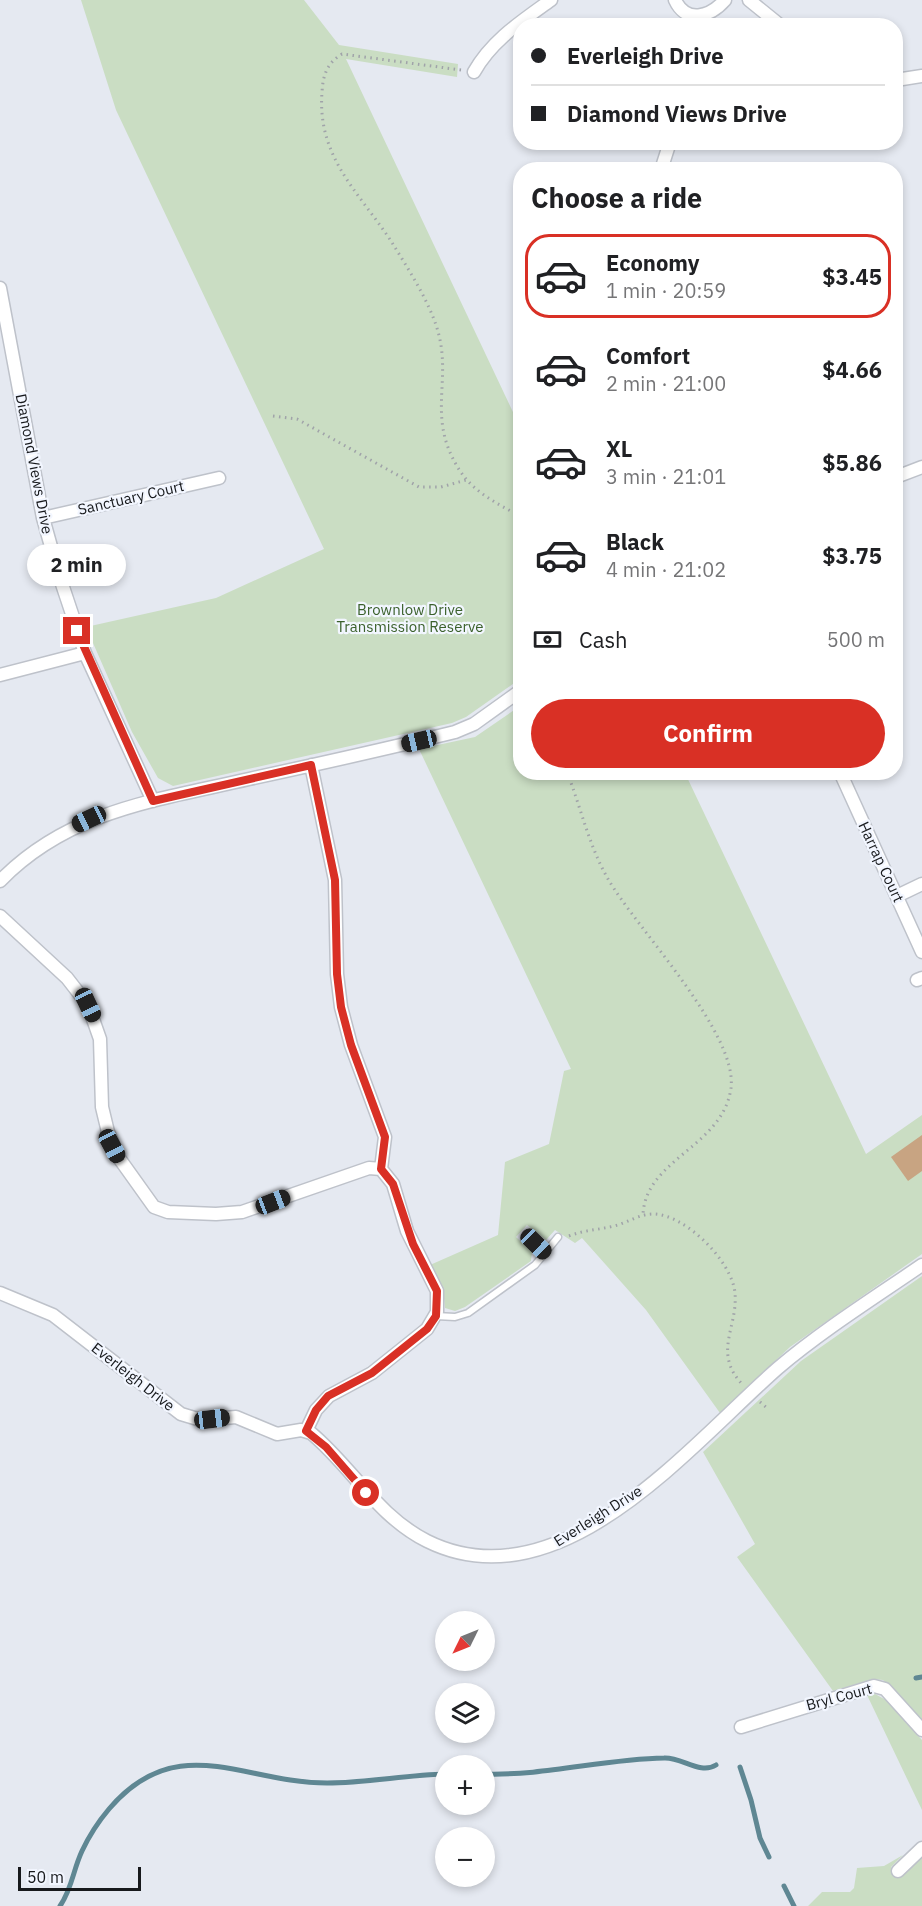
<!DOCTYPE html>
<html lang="en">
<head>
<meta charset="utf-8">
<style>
  :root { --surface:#fff; --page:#f6f6f6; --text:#202124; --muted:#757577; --line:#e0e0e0; --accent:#d93025 }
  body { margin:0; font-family:"IBM Plex Sans",sans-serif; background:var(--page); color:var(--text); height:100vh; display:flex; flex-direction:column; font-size:22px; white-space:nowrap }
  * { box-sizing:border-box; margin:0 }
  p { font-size:20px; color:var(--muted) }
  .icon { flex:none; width:33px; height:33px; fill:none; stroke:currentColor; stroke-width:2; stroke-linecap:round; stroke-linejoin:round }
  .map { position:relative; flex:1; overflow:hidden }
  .panel { position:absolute; left:513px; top:162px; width:390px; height:618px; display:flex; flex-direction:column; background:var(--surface); border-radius:24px; box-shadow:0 3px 9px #0003 }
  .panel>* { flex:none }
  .banner { position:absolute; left:513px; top:18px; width:390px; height:132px; border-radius:24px; box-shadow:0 3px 9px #0003; display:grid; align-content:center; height:132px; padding:0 18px; background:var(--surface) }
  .needle { width:39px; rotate:227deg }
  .controls { position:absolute; left:435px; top:1611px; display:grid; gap:12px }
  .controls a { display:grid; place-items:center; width:60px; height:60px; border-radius:50%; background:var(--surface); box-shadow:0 3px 9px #0003; font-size:30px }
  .scale { position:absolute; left:18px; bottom:15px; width:123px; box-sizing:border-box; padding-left:6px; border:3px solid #17191c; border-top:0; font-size:16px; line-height:21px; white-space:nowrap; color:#17191c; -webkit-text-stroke:4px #f2f6ff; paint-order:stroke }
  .end { position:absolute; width:27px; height:27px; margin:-14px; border:8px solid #d93025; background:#fff; box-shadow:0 0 0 3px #fff }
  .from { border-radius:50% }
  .bubble { position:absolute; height:42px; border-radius:21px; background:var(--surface); box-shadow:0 3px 9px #0003; font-size:20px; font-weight:700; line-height:42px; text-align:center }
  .car { position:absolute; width:18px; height:36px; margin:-18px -9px; border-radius:8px; box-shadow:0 0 4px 2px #0007; background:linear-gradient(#222 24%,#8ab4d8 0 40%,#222 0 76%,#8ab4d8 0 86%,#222 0) }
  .banner b { display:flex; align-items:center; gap:21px; height:57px; font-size:22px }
  .banner b+b { border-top:2px solid var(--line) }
  .banner i { width:15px; height:15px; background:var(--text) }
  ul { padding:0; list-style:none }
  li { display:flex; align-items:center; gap:18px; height:84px; margin:0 12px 9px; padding:0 6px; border:3px solid transparent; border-radius:24px }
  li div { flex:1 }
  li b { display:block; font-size:22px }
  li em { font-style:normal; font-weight:700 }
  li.active { border-color:var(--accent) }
  li>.icon { width:54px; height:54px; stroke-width:1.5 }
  h2 { padding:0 18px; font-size:27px; line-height:72px }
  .pay { display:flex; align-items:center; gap:15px; height:66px; padding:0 18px; font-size:22px }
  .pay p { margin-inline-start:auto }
  .action { display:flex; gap:12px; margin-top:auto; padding:12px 18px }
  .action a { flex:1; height:69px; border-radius:36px; background:var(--accent); color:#fff; font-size:24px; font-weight:700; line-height:69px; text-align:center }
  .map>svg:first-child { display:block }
  .green { fill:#caddc3 }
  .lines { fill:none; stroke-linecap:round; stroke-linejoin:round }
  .stream { stroke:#5f8793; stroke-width:5 }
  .building { fill:#c8a482 }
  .service-casing { stroke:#bec2ca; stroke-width:9 }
  .minor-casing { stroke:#bec2ca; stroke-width:15 }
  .path { stroke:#a0a3a9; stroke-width:3; stroke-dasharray:1.5 4.5; stroke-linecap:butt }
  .service { stroke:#fff; stroke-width:6 }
  .minor { stroke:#fff; stroke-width:12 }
  .route { stroke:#d93025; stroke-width:8 }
  .labels { text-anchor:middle; stroke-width:4.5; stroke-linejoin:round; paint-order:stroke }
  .street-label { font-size:15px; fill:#17191c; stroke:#f2f6ff }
  .park-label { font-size:15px; fill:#3b612c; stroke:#f2f6ff }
</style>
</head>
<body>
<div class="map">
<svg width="922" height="1906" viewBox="0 0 922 1906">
  <rect width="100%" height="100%" fill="#e5e9f1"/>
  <path class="green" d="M81,0H304L339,45L458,64L457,77L346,59L520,427V679L466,717L452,723L173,786L158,778L132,732L86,627L216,598L324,549L116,110Z
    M520,706V772L685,773L866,1154L922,1115V1254L790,1347L720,1413L646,1310L582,1238L575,1243L555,1230L546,1240L527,1225L516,1237L532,1252L531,1261L465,1307L455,1311L445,1308L443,1289L430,1265L498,1235L505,1162L549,1144L564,1071L571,1069L419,749L475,737Z
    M922,1276V1720L883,1680L873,1679L833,1691L737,1557L755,1544L703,1452L801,1361Z
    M875,1694L886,1700L922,1740V1810L867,1695Z
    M922,1854V1906H808L822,1892H850L854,1888L857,1868L884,1866L903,1855L891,1867L896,1875Z"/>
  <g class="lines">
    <path class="stream" d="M916,1678L922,1677
      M740,1767L751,1800L760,1838L769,1857
      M484,1774C545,1776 603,1759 664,1758C682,1757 700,1775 716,1765
      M784,1886L794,1906
      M60,1906C72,1889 73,1870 82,1851C89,1836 98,1822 109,1809C177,1729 243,1783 327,1783C366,1783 406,1775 446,1774"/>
  </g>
  <path class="building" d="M922,1135V1171L908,1181L891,1157Z"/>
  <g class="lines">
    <defs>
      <path id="service" d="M526,1234L546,1253
        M436,1316L455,1317L468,1313L535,1265L558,1237"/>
      <path id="minor" d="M675,0C686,24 710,17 725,0
        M749,0L781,26
        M474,72C492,40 522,21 551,0
        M896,80L922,76
        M661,170L670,142
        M0,288L43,518L59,575L85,653L153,801
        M896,477L922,467
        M43,518L219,478
        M0,675L85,653
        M311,765L335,880L337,974L341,1007L351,1045L385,1137L381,1169
        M840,772L922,952
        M0,881C69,810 158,800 249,779C318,764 386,749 455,732L474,724L520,691
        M897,896L922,884
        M0,916L67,978L88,1005L100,1039L102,1107L108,1132L119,1158L154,1207L168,1212L216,1214L242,1212L369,1168L381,1169L393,1184L407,1231L437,1291V1312L427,1329L372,1373L329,1396L316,1410L306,1431
        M917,980L922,978
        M0,1293L53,1315L181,1414L201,1420L236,1417L277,1434L301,1430L311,1433C352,1467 377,1516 427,1541C560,1607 690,1445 778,1368C823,1330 874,1298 922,1265
        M741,1727L874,1686L885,1689L922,1730
        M898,1871L922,1848"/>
    </defs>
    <use href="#service" class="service-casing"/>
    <use href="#minor" class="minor-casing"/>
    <path class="path" d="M461,70L342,54C327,63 323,75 322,92C317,157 358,191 391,241C407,267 426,296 436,325C454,378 426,414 457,466C471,491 496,503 520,516
      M273,416L297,419L419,487H441L466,480
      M567,772C581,808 589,846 608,879C637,929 738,1033 731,1088C723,1147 645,1159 643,1215
      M569,1236C584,1230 598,1230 614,1226C627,1223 639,1214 653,1214C685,1214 732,1261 735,1293C738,1328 712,1353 743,1385
      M760,1402L768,1409"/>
    <use href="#service" class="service"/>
    <use href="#minor" class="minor"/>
  </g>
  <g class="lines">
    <path class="route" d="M77,631L153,801L311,765L335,880L337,974L341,1007L351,1045L385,1137L381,1169L393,1184L413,1244L437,1291L436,1316L427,1329L372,1373L328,1396L316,1410L306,1431L326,1447L366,1493"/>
  </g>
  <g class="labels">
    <g class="street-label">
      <text transform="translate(34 464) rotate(79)" y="5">Diamond Views Drive</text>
      <text transform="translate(131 498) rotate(-13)" y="5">Sanctuary Court</text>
      <text transform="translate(881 862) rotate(65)" y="5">Harrap Court</text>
      <text transform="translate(133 1377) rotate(38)" y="5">Everleigh Drive</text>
      <text transform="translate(598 1516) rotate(-32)" y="5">Everleigh Drive</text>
      <text transform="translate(839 1697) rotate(-15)" y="5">Bryl Court</text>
    </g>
    <g class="park-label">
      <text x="410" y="615">Brownlow Drive<tspan x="410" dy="17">Transmission Reserve</tspan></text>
    </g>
  </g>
</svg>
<div class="controls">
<a><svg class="needle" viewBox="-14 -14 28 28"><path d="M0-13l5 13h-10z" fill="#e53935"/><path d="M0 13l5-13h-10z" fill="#757577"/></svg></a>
<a><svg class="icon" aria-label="layers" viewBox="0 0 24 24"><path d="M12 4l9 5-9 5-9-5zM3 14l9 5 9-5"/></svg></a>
<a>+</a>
<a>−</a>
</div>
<div class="scale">50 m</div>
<i class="end from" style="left:366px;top:1493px"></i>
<i class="end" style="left:77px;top:631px"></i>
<div class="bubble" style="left:27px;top:544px;width:99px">2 min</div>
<i class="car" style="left:419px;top:741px;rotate:257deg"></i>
<i class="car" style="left:89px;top:819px;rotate:245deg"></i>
<i class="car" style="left:88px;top:1005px;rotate:155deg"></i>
<i class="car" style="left:112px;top:1146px;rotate:152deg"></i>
<i class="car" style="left:273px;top:1202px;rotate:69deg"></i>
<i class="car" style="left:536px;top:1244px;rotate:134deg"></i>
<i class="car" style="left:212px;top:1419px;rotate:83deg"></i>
<div class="banner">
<b><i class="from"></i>Everleigh Drive</b>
<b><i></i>Diamond Views Drive</b>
</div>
<section class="panel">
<h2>Choose a ride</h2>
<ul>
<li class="active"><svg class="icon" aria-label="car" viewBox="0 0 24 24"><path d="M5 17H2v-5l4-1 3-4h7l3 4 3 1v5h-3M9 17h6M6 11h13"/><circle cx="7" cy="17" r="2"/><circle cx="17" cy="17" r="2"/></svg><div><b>Economy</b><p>1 min · 20:59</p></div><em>$3.45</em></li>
<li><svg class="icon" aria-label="car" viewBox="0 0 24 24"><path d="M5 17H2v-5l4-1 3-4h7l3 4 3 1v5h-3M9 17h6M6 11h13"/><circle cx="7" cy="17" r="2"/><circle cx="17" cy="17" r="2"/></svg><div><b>Comfort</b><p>2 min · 21:00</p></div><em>$4.66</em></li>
<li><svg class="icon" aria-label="car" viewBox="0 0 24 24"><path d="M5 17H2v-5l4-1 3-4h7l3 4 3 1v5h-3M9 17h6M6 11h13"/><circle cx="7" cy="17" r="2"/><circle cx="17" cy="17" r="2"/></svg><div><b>XL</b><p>3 min · 21:01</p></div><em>$5.86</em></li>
<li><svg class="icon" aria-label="car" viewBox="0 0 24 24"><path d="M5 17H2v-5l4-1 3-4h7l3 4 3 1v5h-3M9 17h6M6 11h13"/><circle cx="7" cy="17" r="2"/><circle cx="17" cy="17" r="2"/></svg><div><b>Black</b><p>4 min · 21:02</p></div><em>$3.75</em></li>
</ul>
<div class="pay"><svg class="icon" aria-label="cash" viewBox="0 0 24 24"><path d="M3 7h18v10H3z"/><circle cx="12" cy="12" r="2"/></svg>Cash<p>500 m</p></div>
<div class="action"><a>Confirm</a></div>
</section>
</div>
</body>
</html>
